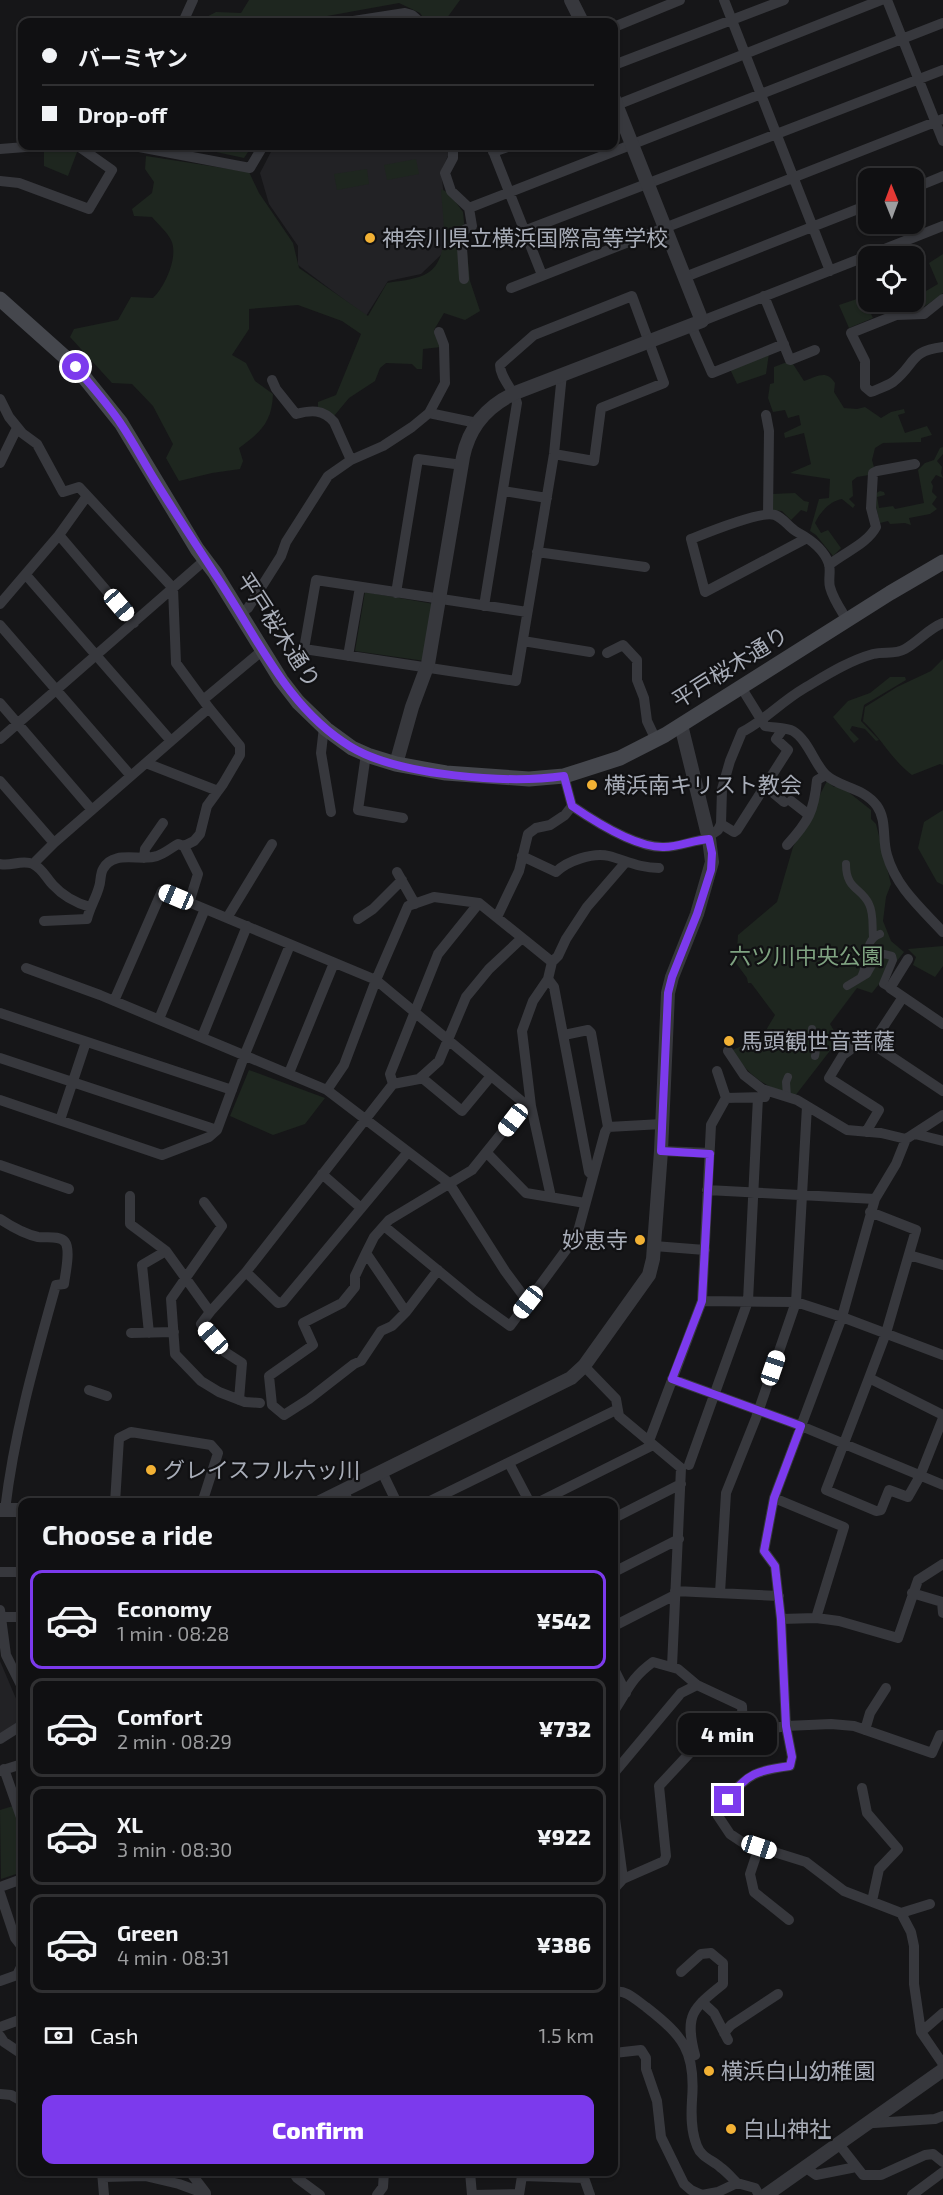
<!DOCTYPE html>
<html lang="en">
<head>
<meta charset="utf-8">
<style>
  :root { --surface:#101012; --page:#19191b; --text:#f1f3f6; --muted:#9c9d9f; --line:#303032; --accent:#7c3aed }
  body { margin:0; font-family:"Exo 2","Noto Sans JP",sans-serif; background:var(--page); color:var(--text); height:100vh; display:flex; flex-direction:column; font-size:22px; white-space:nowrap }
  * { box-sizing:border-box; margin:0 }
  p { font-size:20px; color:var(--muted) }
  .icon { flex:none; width:33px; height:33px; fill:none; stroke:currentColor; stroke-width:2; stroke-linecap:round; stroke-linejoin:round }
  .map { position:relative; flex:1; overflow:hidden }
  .panel { position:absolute; left:18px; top:1498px; width:600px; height:678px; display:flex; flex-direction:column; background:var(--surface); border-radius:12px; box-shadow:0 2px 4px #0004,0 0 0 2px var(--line) }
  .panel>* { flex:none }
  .guide { position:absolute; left:18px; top:18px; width:600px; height:132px; border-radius:12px; box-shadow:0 2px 4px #0004,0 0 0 2px var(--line); display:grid; align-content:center; height:132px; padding:0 24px; background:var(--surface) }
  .needle { width:39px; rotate:359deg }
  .buttons { position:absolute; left:858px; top:168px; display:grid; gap:12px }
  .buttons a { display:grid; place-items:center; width:66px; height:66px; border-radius:12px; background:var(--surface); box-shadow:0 2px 4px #0004,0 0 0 2px var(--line); font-size:30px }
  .end { position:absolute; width:27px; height:27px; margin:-14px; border:8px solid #7c3aed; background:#fff; box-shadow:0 0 0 3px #fff }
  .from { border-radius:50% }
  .bubble { position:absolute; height:42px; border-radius:12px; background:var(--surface); box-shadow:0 2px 4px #0004,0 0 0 2px var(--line); font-size:20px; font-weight:800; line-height:42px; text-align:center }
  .car { position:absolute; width:18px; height:36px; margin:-18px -9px; border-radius:8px; box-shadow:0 0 4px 2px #0007; background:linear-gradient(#fff 24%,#345 0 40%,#fff 0 76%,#345 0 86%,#fff 0) }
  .guide b { display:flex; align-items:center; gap:21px; height:57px; font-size:22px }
  .guide b+b { border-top:2px solid var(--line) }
  .guide i { width:15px; height:15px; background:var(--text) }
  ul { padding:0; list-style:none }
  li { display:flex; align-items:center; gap:18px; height:99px; margin:0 12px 9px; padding:0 12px; border:3px solid var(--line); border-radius:12px }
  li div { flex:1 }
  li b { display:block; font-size:22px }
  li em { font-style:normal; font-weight:800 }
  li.selected { border-color:var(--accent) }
  li>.icon { width:54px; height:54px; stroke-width:1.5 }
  h2 { padding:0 24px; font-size:27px; line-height:72px }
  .pay { display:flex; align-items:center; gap:15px; height:66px; padding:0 24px; font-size:22px }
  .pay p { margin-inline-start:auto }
  .action { display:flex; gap:12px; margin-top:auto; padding:12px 24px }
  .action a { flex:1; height:69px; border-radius:12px; background:var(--accent); color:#fff; font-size:24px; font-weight:800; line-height:69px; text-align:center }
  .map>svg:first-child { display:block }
  .built { fill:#222225 }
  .green { fill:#1e261f }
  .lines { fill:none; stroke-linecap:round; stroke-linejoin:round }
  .pedestrian { stroke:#37383d; stroke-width:8 }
  .minor { stroke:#37383d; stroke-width:10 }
  .tertiary { stroke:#37383d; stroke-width:14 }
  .secondary { stroke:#45474d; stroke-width:15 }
  .route { stroke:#7c3aed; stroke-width:8 }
  .poi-dot { fill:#f2b134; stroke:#111113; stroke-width:2 }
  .labels { text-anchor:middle; stroke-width:4.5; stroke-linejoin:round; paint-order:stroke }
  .poi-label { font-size:22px; fill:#a8adb8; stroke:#111113; text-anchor:start }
  .street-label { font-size:22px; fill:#a8adb8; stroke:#111113 }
  .park-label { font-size:22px; fill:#7fa381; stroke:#111113 }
</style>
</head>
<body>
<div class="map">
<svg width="943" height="2195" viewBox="0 0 943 2195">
  <rect width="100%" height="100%" fill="#161618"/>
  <path class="built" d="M274,146H449V154L441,171L448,230L445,251L421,274L388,281L366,316L298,265V246L269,204L260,173Z
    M0,1661L20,1708L17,1725L0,1734Z"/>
  <path class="green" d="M249,0H460L444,22H426L420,13L399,3L294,22H197L216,12L241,13Z
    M56,146H73V149L77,152L68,176L44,166V149Z
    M208,146H252L244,158L207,150Z
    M146,156L249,172L259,193L293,243L299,268L368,316L387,283C398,281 413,280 424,275C453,262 442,214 441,189L449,193L463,212L470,281L480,311L465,320L444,313L434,330L441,347L423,349L422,369H417L412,364L386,363L380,368L375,381L349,398L334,416L318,407V402L336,395L361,334L342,321L298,305L249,309V329L232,355L246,363L255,381L273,394C272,422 261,432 239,448L243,461L240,469L212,473L179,481L166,458L173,444L153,406L132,384L112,383L70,337L74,329L118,320L131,297L153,298C165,287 179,256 171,240C167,232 158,224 152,217L134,216L132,209L152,193L154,182L145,169Z
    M416,159L419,174L387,180L384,165Z
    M367,169L369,184L337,190L334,174Z
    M943,254V293C920,311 918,311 889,311L887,306L914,302V298L938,284L929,263Z
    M863,297L873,318L849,328L839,305Z
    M769,353L766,374L737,384L730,369Z
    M787,362L793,364L804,381C817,377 826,369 835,383L834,392L844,408L857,409L865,407L881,418L891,412L904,409L905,413L898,415L905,433L927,426L932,435L921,438V442L883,443L875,448L872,460L874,467L869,475L857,477L852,481L853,496L849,499L855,505L853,508L842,499C830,501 820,512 815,523L821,533L828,530L841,548L833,556L816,535L810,531L819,499L829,498L830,479L790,473L811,464L804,433L785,438L784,433L801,425L799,415L788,418L785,410L773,412L768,398L770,384L774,383V367Z
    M943,447V454L937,461L942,467L941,473L943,478L936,475L931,482L933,486L932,492L937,497L932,504L937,509L930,514L909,518L911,525L905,523L890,524L888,521L880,523L873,495L880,491L884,492L885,495L877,497L879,508L893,506L895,509L924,503L918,470L925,463L934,460L940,448Z
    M795,493L804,501L809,502L807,512L801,510L791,520L782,511L771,510L772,494Z
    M365,592L434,604L425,661L355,651Z
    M943,659V765L940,764L912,775C892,760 881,738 863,721L865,707L897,687L931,671Z
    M890,677H905L906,680L864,705L861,721L879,740L876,741L865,729L852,726L850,730L859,739L854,743L833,717L848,701L870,693Z
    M827,781L834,787H842L871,810V819L876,824L891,884L886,897L883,921L891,941L904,952L872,993L857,988L830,1024L839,1039L795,1096C764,1086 750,1078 732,1050L742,1046L759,1042L775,1015L751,983H748L747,978L736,963L738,935L777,902L793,847Z
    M943,810V885L937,882L918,848L924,822Z
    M943,946V966L935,977L913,965L916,957L908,949Z
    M249,1070L325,1098L305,1124L273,1135L230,1116Z
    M13,1806L22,1835V1872L1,1879L0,1810Z"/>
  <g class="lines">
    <path class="pedestrian" d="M846,864C846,890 861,887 869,904C874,914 872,926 873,937
      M861,977C870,961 862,941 880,934
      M847,986L867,974L876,958L884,954L892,956L893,960L883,984L890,988
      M812,1029C812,1038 818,1047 815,1056
      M787,1097L786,1082L788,1077"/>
    <path class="minor" d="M724,0L830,271
      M887,0L943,141
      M183,22L193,0
      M347,22L405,13L412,15L420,22
      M614,27L680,0
      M614,65L784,0
      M614,106L881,0
      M134,146L250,168L263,146
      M453,146V158L445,173L451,191L469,208L472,226L461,232L464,279
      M491,146L542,275
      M0,149L38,146
      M493,152L511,146
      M0,181L19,183L89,209L112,170L78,146
      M914,188L943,176
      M469,208L943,23
      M524,231L943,70
      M685,277L868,205
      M511,288L943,119
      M764,296L790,360L815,350
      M943,299L924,314L896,315L851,333L865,361V387L871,392C878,389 887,386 893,382C916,364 909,351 943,347
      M702,321L943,226
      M691,325L712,373L784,344
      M272,380L276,389L296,414C311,410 323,409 334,422L351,460
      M0,399L9,417L22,433L37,444L63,492L79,487L173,588L176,663L209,708L240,746V755L223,784L207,806L200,834L194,841L184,846L178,844C171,848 164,854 157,856C141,862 113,849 103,869C100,874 101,882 99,887C96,898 90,907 87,919L44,921
      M429,413L477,423
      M766,415L769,431L768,514
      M0,463L17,428
      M503,491L547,498
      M59,535L134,623
      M807,538L705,592L691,539C706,533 762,510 775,515C785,519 788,527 797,532C810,539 824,549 829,564C831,571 828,580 830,587C833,599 841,610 847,620
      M537,552L645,567
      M829,565C845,552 867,544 876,527L871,508L873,473L877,471L915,464
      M26,575L171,741
      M396,593L418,459L462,465
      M0,604L59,535L87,496
      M484,606L517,403C514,390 500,378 500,365L534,335L632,296L664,383L601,408L594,461L554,454
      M527,612L316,580L304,649L516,681L554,454L562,374
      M240,614L248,608L281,556L286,542L328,476L351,460L383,446L412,427L429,413L445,383L444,345L439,332
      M0,625L131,776
      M523,641L590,652
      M607,653L623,645L637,660V680L644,698L647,721L656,740
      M348,656L360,587
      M741,687L765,726C773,728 786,727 793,731C808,740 815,765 826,775C840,788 863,787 877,806C887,820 882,839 887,855C896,887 921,908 943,932
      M203,700L263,650
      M0,703L92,810
      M324,727L321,753L331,812
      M0,739L205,560
      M366,754L358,810L403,818
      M146,763L218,791
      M0,781L54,843
      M766,787L784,802
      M791,801L809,815
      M572,806C594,821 637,848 664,847C680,847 693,840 709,839
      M721,824L734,832L737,830L788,750L776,739L783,729
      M709,836L718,830L721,824L722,789L730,761L742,732C764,721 781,702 803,689C825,676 848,661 873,654C884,651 895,655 905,649C919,641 928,629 943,623
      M787,845C808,822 814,812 817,780L826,775
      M184,846L198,874L189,903
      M522,856L556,872C567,861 593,852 609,856C627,861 640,868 659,868
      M144,858L145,849L163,823
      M0,864C11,867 21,859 33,864C43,869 46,878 53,885C63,896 76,903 90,907
      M33,864L54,843L209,708
      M397,872L415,904
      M497,917L519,871L528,834L536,828L550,825L565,815L572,806L564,776
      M227,918L272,844
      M358,919L373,909L402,880
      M908,959L890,988L943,1024
      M26,968L100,995L327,1090L449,1183L505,1271L528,1302
      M548,979L554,987L589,1172L592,1175
      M114,1001L162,891L376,980L525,1104
      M0,1013L232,1090
      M159,1019L205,909
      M564,1035L588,1030L591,1033L608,1127
      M202,1037L247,926
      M872,1044L903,997
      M728,1051L744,1075L762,1089L797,1100L847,1130L881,1133L906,1139
      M0,1058L217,1130
      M289,1073L334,963
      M421,1077L462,1111L491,1076
      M393,1084L390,1074L438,954L479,903
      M327,1090L344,1065L376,980L408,906L434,897L479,903L552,962
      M726,1098L765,1097
      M0,1100L162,1155L209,1137L217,1130L245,1054L290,945
      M943,1115L906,1139L896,1164L875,1199L842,1317L774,1498L764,1551L775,1566L781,1619L816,1618L839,1621L898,1638L918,1580L943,1564
      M60,1120L86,1042
      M866,1132L879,1110L829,1078L843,1055L850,1050L859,1035L943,1091
      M915,1134L943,1141
      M661,1151L710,1153
      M487,1153L526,1193L585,1203
      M0,1165L69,1189
      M322,1174L361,1208
      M707,1190L875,1199
      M130,1196V1224L166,1251L210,1312
      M551,1197L531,1106L522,1031L533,1001L548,979L552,962L558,956L566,939L587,907L625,863
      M204,1202L222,1226L171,1299L175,1354L201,1381L219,1392L245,1402L260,1403
      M0,1219C12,1227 24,1234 38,1237C46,1238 60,1235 65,1242C71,1250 65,1275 64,1284L56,1285C35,1360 14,1433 5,1510
      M384,1226L474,1300L510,1326L577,1235L605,1132L608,1127L662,1124
      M654,1246L705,1250
      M366,1253L406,1312
      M909,1255L943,1265
      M438,1270L406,1312L392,1326L381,1331L361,1361L354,1364L309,1399L284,1415L272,1405L269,1376L313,1345L303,1323L342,1303L355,1287V1276L366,1253L374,1237L389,1220L472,1170L525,1104L531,1106
      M246,1272L278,1303L283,1302L408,1152
      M702,1301L796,1302L842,1317L943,1355
      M131,1333L174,1332
      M149,1333L142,1265L166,1251
      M584,1366L616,1399L619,1416L681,1468L672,1667
      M869,1378L886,1333L916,1230L870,1212
      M672,1379L801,1426L943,1485
      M89,1390L107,1396
      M239,1400L242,1363L225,1352L201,1324L210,1312L246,1272L393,1084L419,1079L439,1061L466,997L489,969L522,938
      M943,1415L869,1378L826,1490L876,1511L881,1510L889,1490L908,1497L920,1476L943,1418
      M649,1441L702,1301L711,1125L726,1098L717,1071
      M509,1463L530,1503
      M689,1465L748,1301L758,1097
      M382,1472L397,1503
      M344,1491L349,1503
      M774,1498L844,1527L816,1618
      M115,1503L119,1438L131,1432L211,1445L218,1453L202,1503
      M426,1503L616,1410
      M537,1503L653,1445
      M614,1518L681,1484
      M0,1572H22
      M614,1572L679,1539
      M675,1591L779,1596
      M720,1593L726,1493L756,1418L796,1302L807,1106
      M912,1593L942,1602L943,1613
      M0,1610L6,1655L22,1687
      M1,1617H22
      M781,1619L786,1726L792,1757L790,1766C760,1770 747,1773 728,1799C724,1805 720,1810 718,1816L730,1834L742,1842L806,1862L844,1891L901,1913L911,1932L914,1946V1984L921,2032L943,2064
      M614,1626L675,1595
      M614,1669L626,1693
      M614,1711C628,1690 631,1678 653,1662L678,1669L697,1685L742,1706L743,1734
      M865,1730L870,1713L886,1688
      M0,1739L22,1725
      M4,1769L22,1820
      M0,1771L22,1764
      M614,1773L681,1693L697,1685
      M862,1788L867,1813L898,1849L879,1869L872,1901
      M614,1811L623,1879
      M759,1847L750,1874L754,1892L789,1920
      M0,1887L22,1879
      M614,1889L623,1879L664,1861L666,1856L659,1786L701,1741L786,1726L831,1724L854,1726L932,1753L940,1735H943
      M0,1893L15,1938L22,1947
      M901,1913L930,1904
      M681,1972L701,1954L711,1953L723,1963V1984C693,2008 684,2015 695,2055L690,2057
      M0,1981L17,1975L22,1965
      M614,1992C626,1989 636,2000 646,2007C683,2036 696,2051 692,2100C691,2116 691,2131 697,2146C701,2157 712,2160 720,2167C726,2171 732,2178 737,2183
      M702,2002L714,2013L728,2040
      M0,2027L22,2019
      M921,2032L943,2013
      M724,2033L731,2025L778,1994
      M0,2036L4,2042L22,2054
      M614,2053L641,2050L646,2058V2069L657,2101L661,2137L684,2184L691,2190L702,2195L718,2192L737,2183L755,2188L759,2195
      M0,2094L11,2095L22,2101
      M869,2121L874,2123L935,2119L943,2116
      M838,2143L863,2175H881L925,2155L933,2154L943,2162
      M806,2168L816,2175L856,2167
      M102,2172L104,2195
      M190,2172L206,2193
      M293,2172L297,2178L320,2195
      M470,2172L472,2195
      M103,2177L145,2176L179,2184L206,2194
      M377,2195L383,2187L384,2172
      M472,2195L519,2194
      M519,2195L522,2176L584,2178L590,2195
      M912,2195L943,2172"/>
    <path class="tertiary" d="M571,0L582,22
      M396,764L412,707L428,664L463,457C469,427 487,406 515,393L702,321L614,99
      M318,1503L571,1378L584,1366L649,1275L653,1259L661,1151L668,993L672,977L697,914L712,862L709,839L681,725
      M0,1510H22
      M766,2195L943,2070"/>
    <path class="secondary" d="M0,299L76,367L121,423L197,549L215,573L281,680L298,702L326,729L352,748L370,756L396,764L446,773L529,779L564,776L620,758L665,735L890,593L943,562"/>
  </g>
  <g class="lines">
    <path class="route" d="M76,367C91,386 108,404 121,424C134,443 144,463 156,482C175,513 195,543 215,574C256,634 286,708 351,747C399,776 509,784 564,776L572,806C594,821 637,848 664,847C680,847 693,840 709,839L712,853L711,870L697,914L672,977L668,993L661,1151L710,1154L702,1301L672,1379L801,1426L774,1498L764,1551L775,1566L781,1619L786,1726L792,1757L790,1766C759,1770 746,1773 728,1800"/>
  </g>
  <g class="poi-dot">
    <circle cx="370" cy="238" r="6"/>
    <circle cx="592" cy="785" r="6"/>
    <circle cx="729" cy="1041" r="6"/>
    <circle cx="640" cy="1240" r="6"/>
    <circle cx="151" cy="1470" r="6"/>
    <circle cx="709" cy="2071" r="6"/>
    <circle cx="731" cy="2129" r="6"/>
  </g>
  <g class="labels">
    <g class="poi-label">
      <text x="382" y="246">神奈川県立横浜国際高等学校</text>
      <text x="604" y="793">横浜南キリスト教会</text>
      <text x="741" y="1049">馬頭観世音菩薩</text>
      <text x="628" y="1248" text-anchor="end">妙恵寺</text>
      <text x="163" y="1478">グレイスフル六ッ川</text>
      <text x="721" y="2079">横浜白山幼稚園</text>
      <text x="743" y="2137">白山神社</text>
    </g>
    <g class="street-label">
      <text transform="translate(279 630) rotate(57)" y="8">平戸桜木通り</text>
      <text transform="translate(730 667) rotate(-32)" y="8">平戸桜木通り</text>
    </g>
    <g class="park-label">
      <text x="806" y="964">六ツ川中央公園</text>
    </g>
  </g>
</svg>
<div class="buttons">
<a><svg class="needle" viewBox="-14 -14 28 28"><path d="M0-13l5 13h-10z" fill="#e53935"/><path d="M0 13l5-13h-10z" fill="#9c9d9f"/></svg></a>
<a><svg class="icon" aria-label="locate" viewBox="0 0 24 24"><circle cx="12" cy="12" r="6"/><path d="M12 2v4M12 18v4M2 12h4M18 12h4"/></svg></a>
</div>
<i class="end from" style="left:76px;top:367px"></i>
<i class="end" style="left:728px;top:1800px"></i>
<div class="bubble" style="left:678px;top:1713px;width:99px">4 min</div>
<i class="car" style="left:119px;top:605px;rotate:139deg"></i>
<i class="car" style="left:176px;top:897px;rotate:293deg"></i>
<i class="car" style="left:513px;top:1120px;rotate:218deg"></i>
<i class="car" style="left:528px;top:1302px;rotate:218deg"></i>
<i class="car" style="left:213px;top:1338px;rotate:319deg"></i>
<i class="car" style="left:773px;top:1368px;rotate:19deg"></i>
<i class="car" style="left:759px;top:1847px;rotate:108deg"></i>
<div class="guide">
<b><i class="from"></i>バーミヤン</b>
<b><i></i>Drop-off</b>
</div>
<section class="panel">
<h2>Choose a ride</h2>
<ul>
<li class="selected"><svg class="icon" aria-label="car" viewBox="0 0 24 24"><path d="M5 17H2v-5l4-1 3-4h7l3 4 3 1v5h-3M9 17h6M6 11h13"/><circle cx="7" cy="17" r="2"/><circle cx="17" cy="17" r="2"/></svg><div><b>Economy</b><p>1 min · 08:28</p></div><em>¥542</em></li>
<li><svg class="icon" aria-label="car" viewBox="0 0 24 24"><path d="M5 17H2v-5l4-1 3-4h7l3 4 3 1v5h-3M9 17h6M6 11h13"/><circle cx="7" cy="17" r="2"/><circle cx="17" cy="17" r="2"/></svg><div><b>Comfort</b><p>2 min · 08:29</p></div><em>¥732</em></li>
<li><svg class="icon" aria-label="car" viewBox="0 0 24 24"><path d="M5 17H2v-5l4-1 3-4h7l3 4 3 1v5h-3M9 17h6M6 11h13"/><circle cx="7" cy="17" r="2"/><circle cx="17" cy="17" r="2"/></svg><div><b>XL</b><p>3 min · 08:30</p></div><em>¥922</em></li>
<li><svg class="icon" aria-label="car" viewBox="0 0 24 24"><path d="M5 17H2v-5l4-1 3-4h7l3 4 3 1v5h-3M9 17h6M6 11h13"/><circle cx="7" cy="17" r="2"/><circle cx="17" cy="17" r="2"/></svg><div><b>Green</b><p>4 min · 08:31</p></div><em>¥386</em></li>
</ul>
<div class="pay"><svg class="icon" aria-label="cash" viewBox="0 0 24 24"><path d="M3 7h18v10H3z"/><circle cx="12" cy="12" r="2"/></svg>Cash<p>1.5 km</p></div>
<div class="action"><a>Confirm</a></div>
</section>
</div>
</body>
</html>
